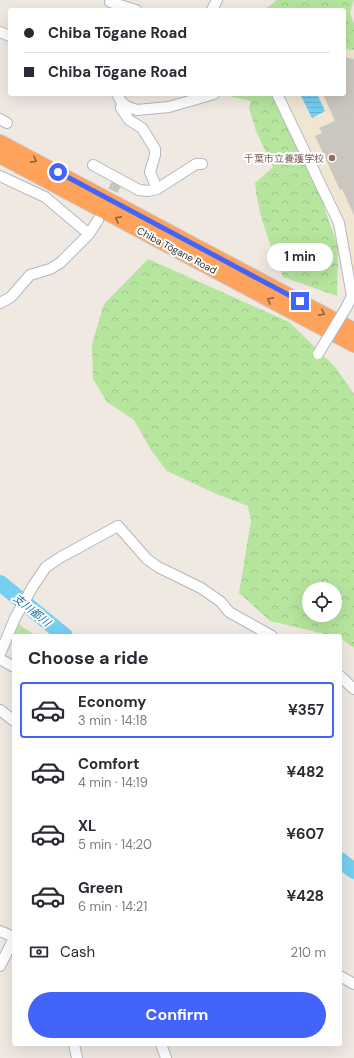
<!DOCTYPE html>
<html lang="en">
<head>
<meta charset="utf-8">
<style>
  :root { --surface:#fff; --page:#f7f7f7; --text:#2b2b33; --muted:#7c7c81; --line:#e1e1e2; --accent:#4264fb }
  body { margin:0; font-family:"DM Sans","Noto Sans JP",sans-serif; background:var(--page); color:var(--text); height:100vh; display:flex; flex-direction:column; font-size:15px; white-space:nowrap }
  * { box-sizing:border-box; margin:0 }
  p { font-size:13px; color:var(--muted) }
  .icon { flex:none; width:22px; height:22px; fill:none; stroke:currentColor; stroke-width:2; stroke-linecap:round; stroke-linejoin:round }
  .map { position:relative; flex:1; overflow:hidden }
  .sheet { position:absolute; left:12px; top:634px; width:330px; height:412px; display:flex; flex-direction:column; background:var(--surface); border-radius:4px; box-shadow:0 4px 16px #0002 }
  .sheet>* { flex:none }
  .guide { position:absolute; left:8px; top:8px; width:338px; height:88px; border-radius:4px; box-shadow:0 4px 16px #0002; display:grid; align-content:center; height:88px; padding:0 16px; background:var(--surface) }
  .controls { position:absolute; left:302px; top:582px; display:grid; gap:8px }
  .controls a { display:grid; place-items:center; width:40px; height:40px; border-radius:50%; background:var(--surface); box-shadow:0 4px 16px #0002; font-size:20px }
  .end { position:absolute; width:18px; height:18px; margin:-9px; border:5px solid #4264fb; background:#fff; box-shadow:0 0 0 2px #fff }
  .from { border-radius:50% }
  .bubble { position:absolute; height:28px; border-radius:14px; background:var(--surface); box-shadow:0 4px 16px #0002; font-size:13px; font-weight:700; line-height:28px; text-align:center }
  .guide b { display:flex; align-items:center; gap:14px; height:38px; font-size:15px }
  .guide b+b { border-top:1px solid var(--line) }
  .guide i { width:10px; height:10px; background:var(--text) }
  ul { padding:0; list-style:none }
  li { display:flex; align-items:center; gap:12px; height:56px; margin:0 8px 6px; padding:0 8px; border:2px solid transparent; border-radius:4px }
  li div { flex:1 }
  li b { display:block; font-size:15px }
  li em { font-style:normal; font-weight:700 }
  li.selected { border-color:var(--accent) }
  li>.icon { width:36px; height:36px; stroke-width:1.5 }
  h2 { padding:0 16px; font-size:18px; line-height:48px }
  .pay { display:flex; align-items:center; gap:10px; height:44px; padding:0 16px; font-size:15px }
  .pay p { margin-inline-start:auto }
  .primary-button { display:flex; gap:8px; margin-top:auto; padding:8px 16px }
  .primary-button a { flex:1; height:46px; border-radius:24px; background:var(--accent); color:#fff; font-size:16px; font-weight:700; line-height:46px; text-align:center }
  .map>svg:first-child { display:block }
  .education { fill:#f0e6d1 }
  .forest { fill:url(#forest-crowns); fill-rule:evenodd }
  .park { fill:#b6e59e }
  .water { fill:url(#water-rules) }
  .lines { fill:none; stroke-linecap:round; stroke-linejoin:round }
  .river { stroke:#75cff0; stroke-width:16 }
  .building { fill:#cbc7bf }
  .minor-tunnel { stroke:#c8c4bd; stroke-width:10; stroke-dasharray:10 5; stroke-linecap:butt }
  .minor-casing { stroke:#b4b7c1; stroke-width:12 }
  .highway-casing { stroke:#c9c9c9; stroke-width:16 }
  .minor { stroke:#fff; stroke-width:10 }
  .highway { stroke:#ffa35c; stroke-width:14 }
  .minor-bridge-casing { stroke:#b4b7c1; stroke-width:12; stroke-linecap:butt }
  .minor-bridge { stroke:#fff; stroke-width:10 }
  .oneway { stroke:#8c6343 }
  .route { stroke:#4264fb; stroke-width:5 }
  .education-dot { fill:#8d6e63; stroke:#fff; stroke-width:1.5 }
  .labels { text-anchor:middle; stroke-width:4; stroke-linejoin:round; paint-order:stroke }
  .education-label { font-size:10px; fill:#785e54; stroke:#fff; text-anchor:end }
  .street-label { font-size:10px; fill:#2e2e2e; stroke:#fff }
  .water-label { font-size:11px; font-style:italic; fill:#0d6fa3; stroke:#fff }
</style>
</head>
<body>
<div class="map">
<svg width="354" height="1058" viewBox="0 0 354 1058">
  <defs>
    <pattern id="forest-crowns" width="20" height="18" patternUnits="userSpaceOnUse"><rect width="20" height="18" fill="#b6e59e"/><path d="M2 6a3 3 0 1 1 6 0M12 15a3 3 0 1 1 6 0" fill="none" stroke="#9dc588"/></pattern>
    <pattern id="water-rules" width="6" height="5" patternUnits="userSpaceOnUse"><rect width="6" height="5" fill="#75cff0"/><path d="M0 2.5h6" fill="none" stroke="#66b2ce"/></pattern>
  </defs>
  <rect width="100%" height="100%" fill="#efe9e1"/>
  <path class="education" d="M344,49L354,50V282L340,221L280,94H344Z"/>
  <path class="forest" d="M277,0H354L350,13L354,24V50L344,49V10H264Z
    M220,94H276L274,99L317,186L338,247L337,296L283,277C271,246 258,216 255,183L273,167L256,131L249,108L251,101Z
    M148,259L289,322L336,368L354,394V648L340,638V636H333L270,621L239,593L251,521L248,506L219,495L167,471L151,450L134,420L107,402L93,379L92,344L104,304ZM309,589H335V615H309Z"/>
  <path class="park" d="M17,623L36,636H14V641L9,639Z"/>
  <path class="water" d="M300,94H317L325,111L312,118Z"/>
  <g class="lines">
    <path class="river" d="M0,583L65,636
      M340,860L354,871"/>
  </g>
  <path class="building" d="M344,57L354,59V215L342,189L340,190L315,136L322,133L319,128L335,121L323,94H344Z"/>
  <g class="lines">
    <path class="minor-tunnel" d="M106,204L119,179"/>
    <defs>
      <path id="minor" d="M110,2L136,10
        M212,10L217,0
        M0,32L10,36
        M117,94L122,103L128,107L137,110L169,107L214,94
        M277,94L339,223L352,296L346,308
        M122,103L121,108L129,120L142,128L155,149V155L150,172L157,189
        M0,119L7,123
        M93,165L139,190L148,191L157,189L196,164H202
        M0,176L45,197L89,234
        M0,303L11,297L30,275L50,269L60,263L89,234L98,220
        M0,654L15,618L33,586L46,567L61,557L118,526L147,559L158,567L201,588L221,602L229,612L272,636
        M0,659L14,667
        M340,676L354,689
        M0,710L14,721
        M0,931L14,937
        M0,966L14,938
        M340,976L354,984
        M74,1044L77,1058
        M161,1044L166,1058"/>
      <path id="highway" d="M0,142L354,330
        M0,156L354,345"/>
    </defs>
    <use href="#minor" class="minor-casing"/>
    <use href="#highway" class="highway-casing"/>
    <use href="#minor" class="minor"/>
    <use href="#highway" class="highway"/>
    <defs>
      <path id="minor-bridge" d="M318,354L346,308"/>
    </defs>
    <use href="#minor-bridge" class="minor-bridge-casing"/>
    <use href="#minor-bridge" class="minor-bridge"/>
  </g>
  <defs><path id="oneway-chevron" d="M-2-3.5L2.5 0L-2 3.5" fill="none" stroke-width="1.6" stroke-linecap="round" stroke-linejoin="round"/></defs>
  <g class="oneway">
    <use href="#oneway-chevron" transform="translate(34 160) rotate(28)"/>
    <use href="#oneway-chevron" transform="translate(118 219) rotate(-152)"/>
    <use href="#oneway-chevron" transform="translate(270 300) rotate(-152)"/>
    <use href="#oneway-chevron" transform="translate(322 313) rotate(28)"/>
  </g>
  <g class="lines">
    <path class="route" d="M58,172L300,301"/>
  </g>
  <circle class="education-dot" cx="332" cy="158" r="4"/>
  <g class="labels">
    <g class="education-label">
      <text x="324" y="162">千葉市立養護学校</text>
    </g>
    <g class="street-label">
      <text transform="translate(177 250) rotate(28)" y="4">Chiba Tōgane Road</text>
    </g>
    <g class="water-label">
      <text transform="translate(32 610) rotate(39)" y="4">支川都川</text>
    </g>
  </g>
</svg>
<div class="controls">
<a><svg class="icon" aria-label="locate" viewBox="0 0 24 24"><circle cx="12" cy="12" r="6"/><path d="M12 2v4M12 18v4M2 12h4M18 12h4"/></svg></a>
</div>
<i class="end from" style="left:58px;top:172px"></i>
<i class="end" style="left:300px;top:301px"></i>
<div class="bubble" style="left:267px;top:243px;width:66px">1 min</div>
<div class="guide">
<b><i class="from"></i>Chiba Tōgane Road</b>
<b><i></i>Chiba Tōgane Road</b>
</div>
<section class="sheet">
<h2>Choose a ride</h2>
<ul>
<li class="selected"><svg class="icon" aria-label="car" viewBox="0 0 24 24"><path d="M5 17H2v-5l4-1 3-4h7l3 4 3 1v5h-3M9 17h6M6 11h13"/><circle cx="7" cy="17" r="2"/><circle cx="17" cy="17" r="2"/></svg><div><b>Economy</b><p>3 min · 14:18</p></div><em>¥357</em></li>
<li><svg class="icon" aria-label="car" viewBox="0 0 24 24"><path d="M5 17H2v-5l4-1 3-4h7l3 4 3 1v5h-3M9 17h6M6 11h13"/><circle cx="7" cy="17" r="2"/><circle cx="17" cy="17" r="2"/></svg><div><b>Comfort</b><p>4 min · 14:19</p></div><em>¥482</em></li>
<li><svg class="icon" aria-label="car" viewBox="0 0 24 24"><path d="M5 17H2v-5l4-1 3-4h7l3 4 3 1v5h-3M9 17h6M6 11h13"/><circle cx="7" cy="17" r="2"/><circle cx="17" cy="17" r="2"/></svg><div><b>XL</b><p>5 min · 14:20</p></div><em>¥607</em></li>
<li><svg class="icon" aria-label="car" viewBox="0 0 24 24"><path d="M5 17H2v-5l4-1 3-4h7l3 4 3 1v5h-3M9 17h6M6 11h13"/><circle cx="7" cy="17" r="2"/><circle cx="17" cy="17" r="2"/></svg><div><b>Green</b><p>6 min · 14:21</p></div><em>¥428</em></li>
</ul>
<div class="pay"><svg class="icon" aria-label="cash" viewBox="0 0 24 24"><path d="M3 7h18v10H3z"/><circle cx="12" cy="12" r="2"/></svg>Cash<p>210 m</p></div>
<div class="primary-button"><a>Confirm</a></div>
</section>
</div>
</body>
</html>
